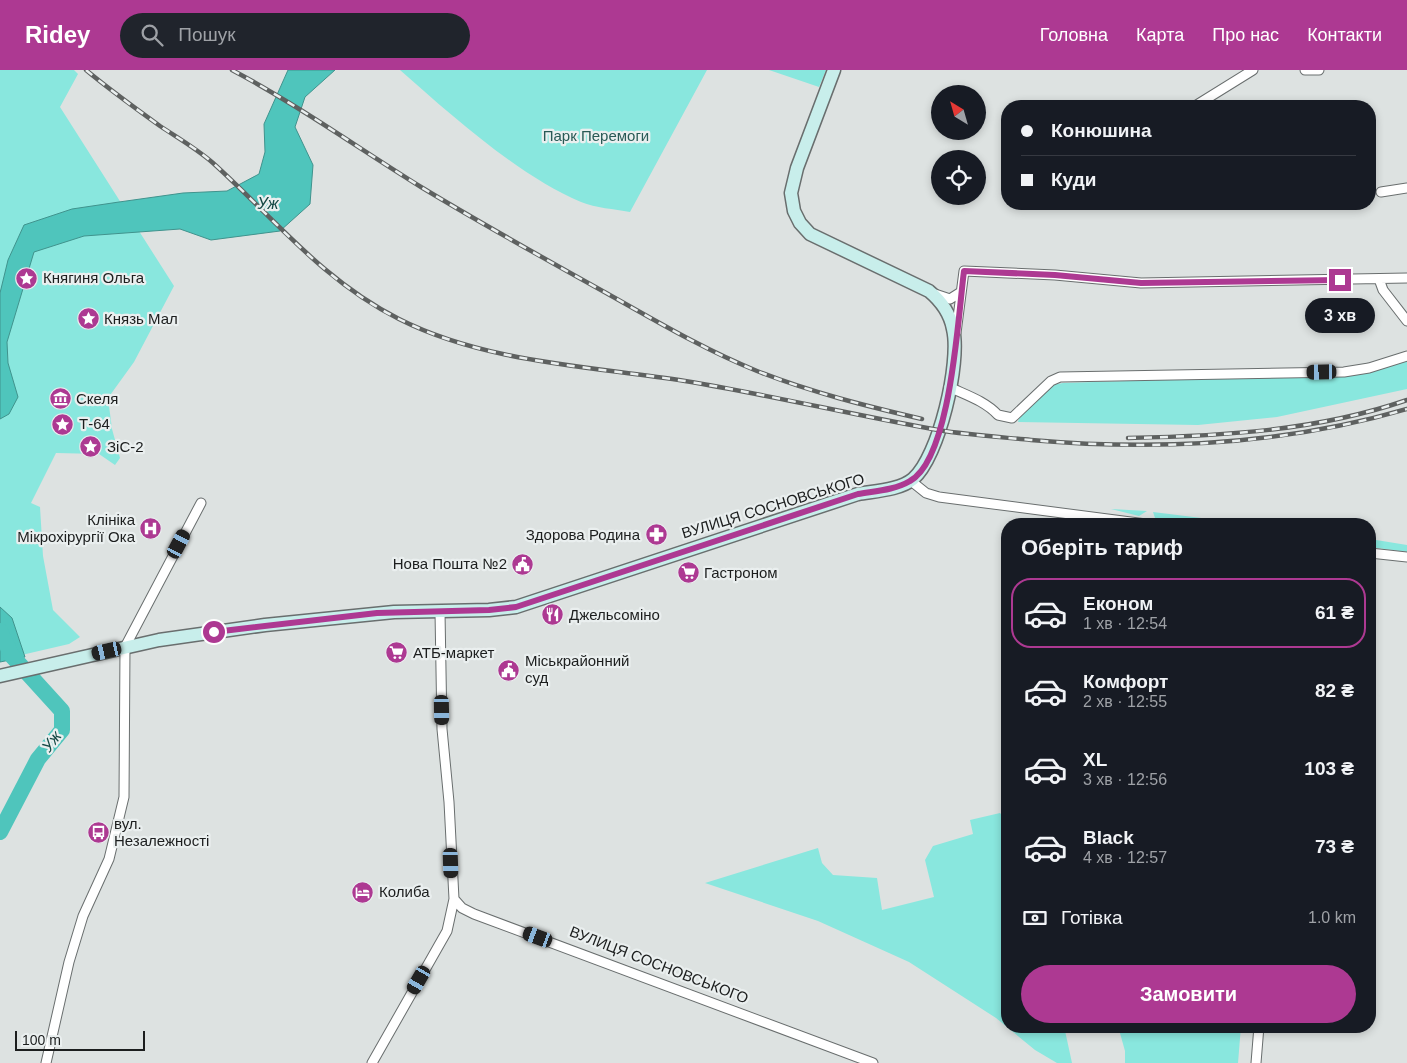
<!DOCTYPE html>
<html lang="uk">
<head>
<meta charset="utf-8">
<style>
  :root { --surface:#171b24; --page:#20242c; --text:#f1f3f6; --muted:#9ea1a6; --line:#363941; --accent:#ad3992 }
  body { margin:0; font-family:Arial,sans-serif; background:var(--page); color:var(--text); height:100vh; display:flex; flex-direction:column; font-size:19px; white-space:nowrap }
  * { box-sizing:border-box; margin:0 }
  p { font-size:16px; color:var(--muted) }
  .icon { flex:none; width:28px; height:28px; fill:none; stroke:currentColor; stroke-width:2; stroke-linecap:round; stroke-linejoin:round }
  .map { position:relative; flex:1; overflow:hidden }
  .drawer { position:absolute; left:1001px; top:448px; width:375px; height:515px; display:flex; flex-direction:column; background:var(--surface); border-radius:20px; box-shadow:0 2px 8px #0003 }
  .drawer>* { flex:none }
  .top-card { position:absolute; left:1001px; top:30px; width:375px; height:110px; border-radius:20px; box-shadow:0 2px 8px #0003; display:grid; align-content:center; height:110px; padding:0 20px; background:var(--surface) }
  .needle { width:32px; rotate:323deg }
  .tools { position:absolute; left:931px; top:15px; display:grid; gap:10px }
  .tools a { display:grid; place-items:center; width:55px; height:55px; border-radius:50%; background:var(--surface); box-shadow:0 2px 8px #0003; font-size:25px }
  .scale { position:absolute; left:15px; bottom:12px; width:130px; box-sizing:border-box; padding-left:5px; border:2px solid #1c1e1e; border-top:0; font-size:14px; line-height:18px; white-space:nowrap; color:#1c1e1e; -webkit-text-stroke:4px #eaefef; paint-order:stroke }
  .end { position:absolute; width:22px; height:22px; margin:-11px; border:6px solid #ad3992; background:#fff; box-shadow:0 0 0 2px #fff }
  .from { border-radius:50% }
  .bubble { position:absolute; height:35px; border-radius:18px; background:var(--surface); box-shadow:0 2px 8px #0003; font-size:16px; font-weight:700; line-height:35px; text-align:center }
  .car { position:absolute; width:15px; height:30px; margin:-15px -8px; border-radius:6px; box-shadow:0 0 4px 1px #0007; background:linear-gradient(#222 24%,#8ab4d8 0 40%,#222 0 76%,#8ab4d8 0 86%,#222 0) }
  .top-card b { display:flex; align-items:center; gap:18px; height:48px; font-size:19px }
  .top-card b+b { border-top:1px solid var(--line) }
  .top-card i { width:12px; height:12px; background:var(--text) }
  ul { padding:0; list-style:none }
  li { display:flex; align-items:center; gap:15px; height:70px; margin:0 10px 8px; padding:0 10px; border:2px solid transparent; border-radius:20px }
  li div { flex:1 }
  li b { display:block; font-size:19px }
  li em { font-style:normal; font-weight:700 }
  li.selected { border-color:var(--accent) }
  li>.icon { width:45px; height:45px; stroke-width:1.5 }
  h2 { padding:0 20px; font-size:22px; line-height:60px }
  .pay { display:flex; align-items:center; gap:12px; height:55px; padding:0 20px; font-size:19px }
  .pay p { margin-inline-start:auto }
  .button { display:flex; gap:10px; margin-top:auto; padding:10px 20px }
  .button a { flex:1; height:58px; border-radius:30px; background:var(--accent); color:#fff; font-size:20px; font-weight:700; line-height:58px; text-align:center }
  header { display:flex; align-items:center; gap:30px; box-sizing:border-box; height:70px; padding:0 25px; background:var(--accent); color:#fff }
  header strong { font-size:24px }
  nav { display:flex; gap:28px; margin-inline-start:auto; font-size:18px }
  .search { width:350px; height:45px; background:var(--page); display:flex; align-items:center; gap:12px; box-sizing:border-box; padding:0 18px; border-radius:28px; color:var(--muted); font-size:19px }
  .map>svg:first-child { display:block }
  .green { fill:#89e7de }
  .water { fill:#4fc5bc; stroke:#40938d }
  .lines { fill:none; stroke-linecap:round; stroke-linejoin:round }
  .river { stroke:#4fc5bc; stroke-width:16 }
  .street-casing { stroke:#696e6e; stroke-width:11 }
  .secondary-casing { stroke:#696e6e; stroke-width:15 }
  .street { stroke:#fff; stroke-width:9 }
  .secondary { stroke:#c8eeeb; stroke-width:12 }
  .rail-casing { stroke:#5e6160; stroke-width:4.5 }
  .rail { stroke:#eaefef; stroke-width:2.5; stroke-dasharray:8; stroke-linecap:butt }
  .route { stroke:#ad3992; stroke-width:6 }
  .labels { text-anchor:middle; stroke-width:4.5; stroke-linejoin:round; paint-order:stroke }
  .park-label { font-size:15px; fill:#295a56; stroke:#eaefef }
  .poi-label { font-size:15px; fill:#1c1e1e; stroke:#eaefef; text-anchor:start }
  .street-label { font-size:15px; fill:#1c1e1e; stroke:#eaefef }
  .water-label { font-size:16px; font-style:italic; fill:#154945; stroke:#eaefef }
</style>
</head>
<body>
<header>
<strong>Ridey</strong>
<div class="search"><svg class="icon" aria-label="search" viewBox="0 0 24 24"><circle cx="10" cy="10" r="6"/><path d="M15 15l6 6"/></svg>Пошук</div>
<nav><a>Головна</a><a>Карта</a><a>Про нас</a><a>Контакти</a></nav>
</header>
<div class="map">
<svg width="1407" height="993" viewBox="0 0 1407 993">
  <rect width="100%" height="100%" fill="#dde2e1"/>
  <path class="green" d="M0,0H74L78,4L60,37L174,216L134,292L108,328L112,359L120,388L115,395L99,384L56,383L31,433L40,437L43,486L53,540L80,567L69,574L0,590Z
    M400,0H707L630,142C614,139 596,138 581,132C519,106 451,45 400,0Z
    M769,0H826L819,17Z
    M1407,286V319L1277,347L1198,355L1018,352L1020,345L1052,315L1063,313L1347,304Z
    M1111,439L1147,441L1139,446Z
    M1153,442L1250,454H1197L1155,448Z
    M1370,469L1407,475V482L1370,477Z
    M1000,743L1008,752V956H1064L1072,993H1057L1035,980L996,948L909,892L818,851L705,813L818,778L822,793L833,805L877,808L882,840L934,827L925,790L933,776L973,764L970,750Z
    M1118,956H1241L1238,993H1125V981Z"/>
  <path class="water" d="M288,0H335L305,27L295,57L313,95L310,134L280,161L211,170L180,159L84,166L34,182L7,272L8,293L18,327L9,344L0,349V223L8,190L24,155L72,139L119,132L183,123L227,121L259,104L265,82L264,54Z
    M0,537L12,548L25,587L0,592Z"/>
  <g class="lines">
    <path class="river" d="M0,561L12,586L62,641V660L38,689L0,762"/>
    <defs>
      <path id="street" d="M1305,0H1319
        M1195,36L1253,0
        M1381,122L1407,118
        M1379,209L1383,220L1407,251
        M935,224L950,229L961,222
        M956,263L964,201L1055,205L1141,213L1407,208
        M949,317C966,325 985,331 998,345L1012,348L1051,311L1060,307L1344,302L1369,298L1407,286
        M911,411L926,423L939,427L1146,454
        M1370,483L1407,487
        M440,542L442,659L449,732L454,829L462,838L474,844L873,993
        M46,993L69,892L83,846L109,789L124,727L125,577L201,433
        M372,993L447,861L454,829
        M1256,993L1259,956"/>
      <path id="secondary" d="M0,606L159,570L265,555L394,542L489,540L516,537L858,424C875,421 900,420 913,409C939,387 961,292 953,259C950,243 941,231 929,221L810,164L800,153L794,141L791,123L797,98L834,0"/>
    </defs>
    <use href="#street" class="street-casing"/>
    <use href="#secondary" class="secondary-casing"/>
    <use href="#street" class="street"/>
    <use href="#secondary" class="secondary"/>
    <defs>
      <path id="rail" d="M86,0C110,20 135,38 160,56C178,68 197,79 213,93C274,148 323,211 399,249C486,293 590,296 685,311C770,325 853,345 938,360C969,365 1000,367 1031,370C1158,381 1284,375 1407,339
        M232,0C298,35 358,78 421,117C482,154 545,189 608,224C656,251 705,280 757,301C810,322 866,336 922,349
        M1128,368C1222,366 1317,361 1407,330"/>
    </defs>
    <use href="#rail" class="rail-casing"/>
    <use href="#rail" class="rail"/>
  </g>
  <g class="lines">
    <path class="route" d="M214,562L377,543L489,540L516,537L858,424C875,421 895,420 910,411C951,389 958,246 964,201L1055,205L1141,213L1340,210"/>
  </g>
  <defs>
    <symbol id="sight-disc" viewBox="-11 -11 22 22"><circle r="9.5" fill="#ad3992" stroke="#eaefef"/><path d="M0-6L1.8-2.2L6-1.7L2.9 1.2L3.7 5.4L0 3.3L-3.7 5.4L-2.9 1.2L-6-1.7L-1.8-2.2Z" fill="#fff"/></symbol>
    <symbol id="museum-disc" viewBox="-11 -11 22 22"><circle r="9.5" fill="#ad3992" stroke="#eaefef"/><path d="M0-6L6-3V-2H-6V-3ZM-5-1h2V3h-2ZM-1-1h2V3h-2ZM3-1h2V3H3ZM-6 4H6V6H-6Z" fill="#fff"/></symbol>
    <symbol id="hospital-disc" viewBox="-11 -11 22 22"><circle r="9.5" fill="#ad3992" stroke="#eaefef"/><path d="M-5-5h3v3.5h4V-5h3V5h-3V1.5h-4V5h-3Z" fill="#fff"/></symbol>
    <symbol id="pharmacy-disc" viewBox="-11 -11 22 22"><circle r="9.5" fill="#ad3992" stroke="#eaefef"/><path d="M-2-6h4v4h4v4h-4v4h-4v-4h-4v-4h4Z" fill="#fff"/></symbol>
    <symbol id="civic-disc" viewBox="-11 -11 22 22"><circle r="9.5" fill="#ad3992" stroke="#eaefef"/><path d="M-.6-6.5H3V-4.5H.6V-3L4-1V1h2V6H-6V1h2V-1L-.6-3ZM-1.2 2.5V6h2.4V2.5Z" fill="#fff"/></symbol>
    <symbol id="supermarket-disc" viewBox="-11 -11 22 22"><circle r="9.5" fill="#ad3992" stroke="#eaefef"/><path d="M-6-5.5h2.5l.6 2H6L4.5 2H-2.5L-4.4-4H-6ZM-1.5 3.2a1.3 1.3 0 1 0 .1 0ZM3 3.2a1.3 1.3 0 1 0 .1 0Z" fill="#fff"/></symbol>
    <symbol id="restaurant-disc" viewBox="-11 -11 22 22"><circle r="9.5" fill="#ad3992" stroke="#eaefef"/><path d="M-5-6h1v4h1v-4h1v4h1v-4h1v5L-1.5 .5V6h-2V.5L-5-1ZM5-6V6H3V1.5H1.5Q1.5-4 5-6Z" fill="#fff"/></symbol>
    <symbol id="bus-disc" viewBox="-11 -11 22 22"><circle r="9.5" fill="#ad3992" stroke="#eaefef"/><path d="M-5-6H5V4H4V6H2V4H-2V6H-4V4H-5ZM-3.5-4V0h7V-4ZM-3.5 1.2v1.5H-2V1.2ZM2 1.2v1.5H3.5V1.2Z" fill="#fff"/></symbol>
    <symbol id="hotel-disc" viewBox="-11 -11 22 22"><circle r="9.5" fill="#ad3992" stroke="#eaefef"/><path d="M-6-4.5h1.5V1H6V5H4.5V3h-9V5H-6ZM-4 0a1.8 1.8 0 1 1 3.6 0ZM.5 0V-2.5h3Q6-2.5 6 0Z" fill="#fff"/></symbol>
  </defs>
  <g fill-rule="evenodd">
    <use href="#sight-disc" x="14" y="196" width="25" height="25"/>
    <use href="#sight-disc" x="76" y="236" width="25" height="25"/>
    <use href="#museum-disc" x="48" y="316" width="25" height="25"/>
    <use href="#sight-disc" x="50" y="342" width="25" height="25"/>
    <use href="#sight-disc" x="78" y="364" width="25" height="25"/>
    <use href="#hospital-disc" x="138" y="446" width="25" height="25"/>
    <use href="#pharmacy-disc" x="644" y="452" width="25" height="25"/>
    <use href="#civic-disc" x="510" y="482" width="25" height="25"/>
    <use href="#supermarket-disc" x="676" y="490" width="25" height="25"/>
    <use href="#restaurant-disc" x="540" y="532" width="25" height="25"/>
    <use href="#supermarket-disc" x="384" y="570" width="25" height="25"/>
    <use href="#civic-disc" x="496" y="588" width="25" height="25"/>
    <use href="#bus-disc" x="86" y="750" width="25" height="25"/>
    <use href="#hotel-disc" x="350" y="810" width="25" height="25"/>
  </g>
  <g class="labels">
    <g class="park-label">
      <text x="596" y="71">Парк Перемоги</text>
    </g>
    <g class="poi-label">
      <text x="43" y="213">Княгиня Ольга</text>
      <text x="104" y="254">Князь Мал</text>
      <text x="76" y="334">Скеля</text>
      <text x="79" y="359">Т-64</text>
      <text x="107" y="382">ЗіС-2</text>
      <text x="135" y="455" text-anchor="end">Клініка<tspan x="135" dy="17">Мікрохірургії Ока</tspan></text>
      <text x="640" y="470" text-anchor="end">Здорова Родина</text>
      <text x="507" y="499" text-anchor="end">Нова Пошта №2</text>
      <text x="704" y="508">Гастроном</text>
      <text x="569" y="550">Джельсоміно</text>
      <text x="413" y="588">АТБ-маркет</text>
      <text x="525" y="596">Міськрайонний<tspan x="525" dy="17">суд</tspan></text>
      <text x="114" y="759">вул.<tspan x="114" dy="17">Незалежності</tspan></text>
      <text x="379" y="827">Колиба</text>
    </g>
    <g class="street-label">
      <text transform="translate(773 436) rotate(-17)" y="5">ВУЛИЦЯ СОСНОВСЬКОГО</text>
      <text transform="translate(659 895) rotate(21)" y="5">ВУЛИЦЯ СОСНОВСЬКОГО</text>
    </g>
    <g class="water-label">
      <text x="268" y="139">Уж</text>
      <text transform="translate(51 671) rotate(-53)" y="6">Уж</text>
    </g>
  </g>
</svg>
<div class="tools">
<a><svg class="needle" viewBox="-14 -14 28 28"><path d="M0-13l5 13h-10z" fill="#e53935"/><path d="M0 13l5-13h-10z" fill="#9ea1a6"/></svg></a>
<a><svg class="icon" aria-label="locate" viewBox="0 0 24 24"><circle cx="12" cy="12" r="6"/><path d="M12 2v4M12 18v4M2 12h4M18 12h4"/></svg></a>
</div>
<div class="scale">100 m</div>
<i class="end from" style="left:214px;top:562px"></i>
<i class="end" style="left:1340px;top:210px"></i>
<div class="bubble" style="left:1305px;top:228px;width:70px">3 хв</div>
<i class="car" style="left:1322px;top:302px;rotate:269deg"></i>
<i class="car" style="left:179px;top:474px;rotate:28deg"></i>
<i class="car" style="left:107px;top:581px;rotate:257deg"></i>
<i class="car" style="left:442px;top:640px;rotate:179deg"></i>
<i class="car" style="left:451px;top:793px;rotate:178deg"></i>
<i class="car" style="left:538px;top:867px;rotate:290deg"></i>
<i class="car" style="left:419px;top:910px;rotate:210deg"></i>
<div class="top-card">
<b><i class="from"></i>Конюшина</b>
<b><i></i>Куди</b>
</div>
<section class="drawer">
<h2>Оберіть тариф</h2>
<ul>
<li class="selected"><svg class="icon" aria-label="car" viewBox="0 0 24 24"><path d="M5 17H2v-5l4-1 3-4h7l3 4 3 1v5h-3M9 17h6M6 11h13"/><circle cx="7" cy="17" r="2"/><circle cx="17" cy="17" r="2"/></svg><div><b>Економ</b><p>1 хв · 12:54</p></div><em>61 ₴</em></li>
<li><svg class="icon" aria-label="car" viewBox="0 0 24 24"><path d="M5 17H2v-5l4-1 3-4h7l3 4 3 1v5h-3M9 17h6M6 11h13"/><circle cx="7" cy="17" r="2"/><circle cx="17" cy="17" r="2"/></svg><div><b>Комфорт</b><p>2 хв · 12:55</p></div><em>82 ₴</em></li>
<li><svg class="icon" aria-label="car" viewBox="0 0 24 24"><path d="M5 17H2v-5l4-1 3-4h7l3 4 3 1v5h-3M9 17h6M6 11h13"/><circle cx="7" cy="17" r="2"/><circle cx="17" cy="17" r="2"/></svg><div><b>XL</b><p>3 хв · 12:56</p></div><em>103 ₴</em></li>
<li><svg class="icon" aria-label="car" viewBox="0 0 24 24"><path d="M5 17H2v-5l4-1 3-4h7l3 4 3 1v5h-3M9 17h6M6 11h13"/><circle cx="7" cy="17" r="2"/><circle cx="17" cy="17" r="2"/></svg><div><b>Black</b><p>4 хв · 12:57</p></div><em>73 ₴</em></li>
</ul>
<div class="pay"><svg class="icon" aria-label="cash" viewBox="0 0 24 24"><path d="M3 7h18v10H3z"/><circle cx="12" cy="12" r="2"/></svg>Готівка<p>1.0 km</p></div>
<div class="button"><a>Замовити</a></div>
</section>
</div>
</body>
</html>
